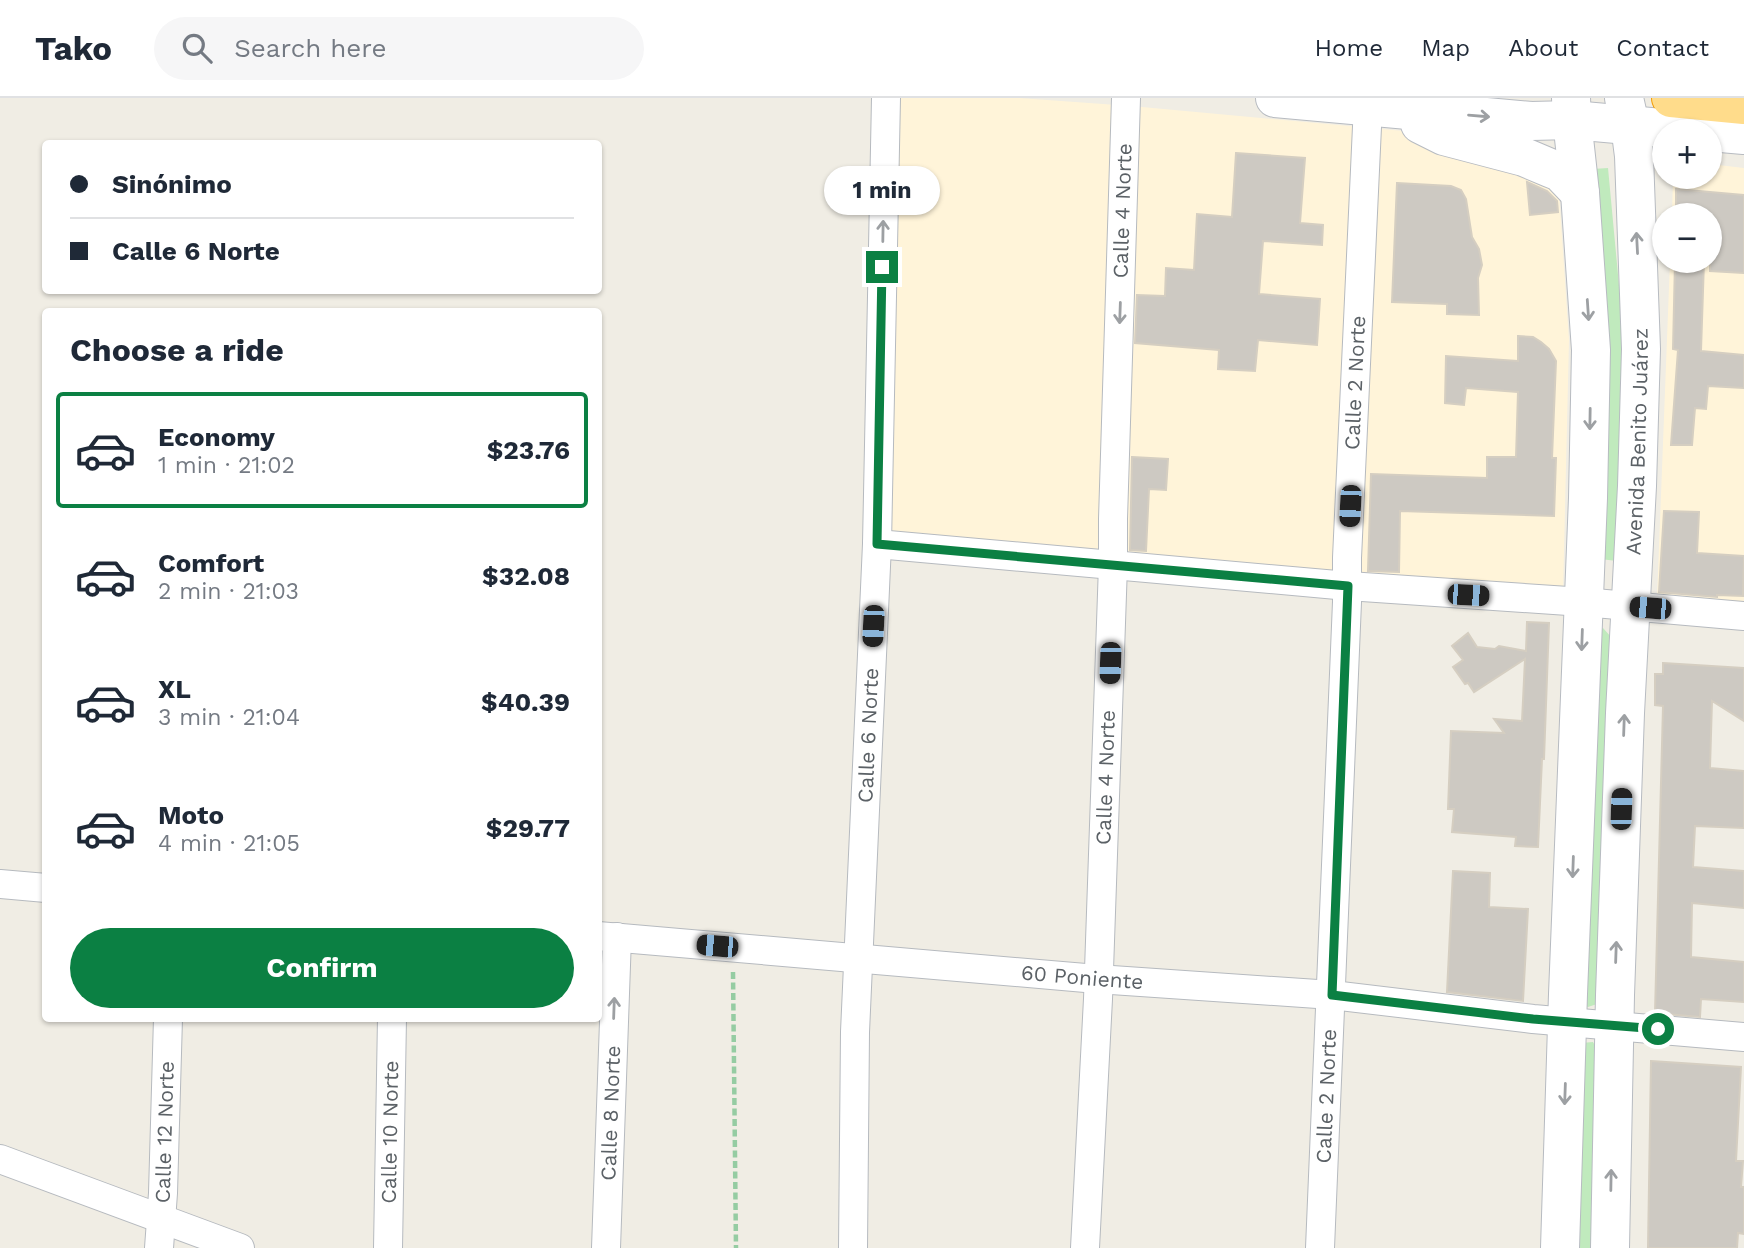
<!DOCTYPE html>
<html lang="en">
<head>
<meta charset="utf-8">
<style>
  :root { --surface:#fff; --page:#f6f6f7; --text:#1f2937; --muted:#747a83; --line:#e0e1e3; --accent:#0b8043 }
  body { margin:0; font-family:"Work Sans",sans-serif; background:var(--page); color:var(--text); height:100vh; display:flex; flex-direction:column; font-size:26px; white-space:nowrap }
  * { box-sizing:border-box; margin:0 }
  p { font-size:23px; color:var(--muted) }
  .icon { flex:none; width:38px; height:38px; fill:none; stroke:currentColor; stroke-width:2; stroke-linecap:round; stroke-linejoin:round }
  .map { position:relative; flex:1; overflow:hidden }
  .panel { position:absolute; left:42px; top:210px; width:560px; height:714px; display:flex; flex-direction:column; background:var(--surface); border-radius:7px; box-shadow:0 2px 5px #0004 }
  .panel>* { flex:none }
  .banner { position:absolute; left:42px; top:42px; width:560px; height:154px; border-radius:7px; box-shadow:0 2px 5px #0004; display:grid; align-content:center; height:154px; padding:0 28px; background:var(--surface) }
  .controls { position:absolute; left:1652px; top:21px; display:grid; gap:14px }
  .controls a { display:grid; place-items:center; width:70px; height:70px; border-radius:50%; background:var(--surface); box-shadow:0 2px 5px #0004; font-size:35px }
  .end { position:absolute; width:32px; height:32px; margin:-16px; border:9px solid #0b8043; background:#fff; box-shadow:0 0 0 4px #fff }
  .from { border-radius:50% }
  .bubble { position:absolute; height:49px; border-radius:24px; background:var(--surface); box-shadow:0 2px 5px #0004; font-size:23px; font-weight:700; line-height:49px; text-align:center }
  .car { position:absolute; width:21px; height:42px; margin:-21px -10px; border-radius:9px; box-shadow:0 0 5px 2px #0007; background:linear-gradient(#222 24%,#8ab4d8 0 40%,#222 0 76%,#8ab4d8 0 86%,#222 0) }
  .banner b { display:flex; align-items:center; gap:24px; height:66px; font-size:26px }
  .banner b+b { border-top:2px solid var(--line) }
  .banner i { width:18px; height:18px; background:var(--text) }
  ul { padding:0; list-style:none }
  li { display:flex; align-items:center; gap:21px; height:116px; margin:0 14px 10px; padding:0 14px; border:4px solid transparent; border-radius:7px }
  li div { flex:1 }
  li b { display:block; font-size:26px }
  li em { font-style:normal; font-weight:700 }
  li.selected { border-color:var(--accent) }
  li>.icon { width:63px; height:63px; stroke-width:1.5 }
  h2 { padding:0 28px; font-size:32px; line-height:84px }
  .button { display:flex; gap:14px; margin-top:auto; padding:14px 28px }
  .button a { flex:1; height:80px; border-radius:42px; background:var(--accent); color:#fff; font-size:28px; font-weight:700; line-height:80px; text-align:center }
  header { display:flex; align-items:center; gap:42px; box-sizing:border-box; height:98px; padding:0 35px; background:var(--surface); border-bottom:2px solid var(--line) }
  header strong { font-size:33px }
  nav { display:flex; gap:38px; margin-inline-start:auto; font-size:24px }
  .search { width:490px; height:63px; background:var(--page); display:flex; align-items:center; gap:18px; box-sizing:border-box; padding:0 24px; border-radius:38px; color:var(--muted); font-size:26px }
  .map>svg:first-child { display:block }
  .commercial { fill:#fff4d9 }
  .green { fill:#c0eabd }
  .building { fill:#cdc9c2; stroke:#d5cec1; stroke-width:2 }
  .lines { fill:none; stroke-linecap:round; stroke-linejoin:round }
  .street-casing { stroke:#b6babf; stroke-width:30 }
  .secondary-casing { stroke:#b7bbc1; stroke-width:40 }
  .highway-casing { stroke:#f39b00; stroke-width:40 }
  .path { stroke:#95cca2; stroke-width:4.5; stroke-dasharray:7 3.5; stroke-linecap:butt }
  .street { stroke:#fff; stroke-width:28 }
  .secondary { stroke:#fff; stroke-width:38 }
  .highway { stroke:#ffdc8b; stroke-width:38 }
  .oneway { stroke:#9da0a3 }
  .route { stroke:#0b8043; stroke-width:9 }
  .labels { text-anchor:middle; stroke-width:7; stroke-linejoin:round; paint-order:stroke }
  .street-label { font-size:21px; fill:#5b6166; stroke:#fff }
</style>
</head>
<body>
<header>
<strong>Tako</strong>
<div class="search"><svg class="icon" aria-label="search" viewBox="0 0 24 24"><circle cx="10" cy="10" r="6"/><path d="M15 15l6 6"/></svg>Search here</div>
<nav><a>Home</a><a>Map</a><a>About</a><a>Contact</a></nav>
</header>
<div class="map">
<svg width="1744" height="1150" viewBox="0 0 1744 1150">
  <rect width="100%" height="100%" fill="#f0ede4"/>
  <path class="commercial" d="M898,0H1019L1131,8L1404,33L1558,80L1569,242L1563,495L883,440Z
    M1710,66L1744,70V509L1657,501L1670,163H1710V117H1672L1673,79H1710Z"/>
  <path class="green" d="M1608,70L1625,251L1617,463L1600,461L1592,71Z
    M1603,530L1611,539L1600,905L1588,909L1580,904L1593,537Z
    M1593,944L1598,953L1595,1150H1576L1581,945Z"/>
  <path class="building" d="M1236,55L1305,60L1300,125L1323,127L1322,147L1263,143L1259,196L1320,201L1317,247L1258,242L1255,273L1218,271L1219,252L1135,245L1137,197L1165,198L1166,170L1194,172L1197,116L1232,119Z
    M1527,84L1547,93L1557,103L1558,114L1530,117Z
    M1397,85L1451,88L1461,92L1466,101L1472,139L1479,151L1482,167L1478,180L1479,217L1447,216V206L1392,204Z
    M1676,91L1744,97V175L1710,173V117H1676Z
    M1675,163H1704L1701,253L1744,257V290L1708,288L1706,311L1695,310L1692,347H1671L1678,252L1673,251Z
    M1518,238L1533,239L1541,244L1549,251L1556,263L1552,360H1556L1554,418L1400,413L1399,474L1368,473L1371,376L1487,380V359H1516L1518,294L1466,290L1464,307L1445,305L1446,258L1518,263Z
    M1132,359L1168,361L1166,392L1149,391L1146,453L1130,452Z
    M1664,413L1699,414L1697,455L1744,458L1743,498L1717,497V499L1659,494Z
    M1527,524L1549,525L1544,661H1542L1538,749L1515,748L1516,739L1452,734L1454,711H1448L1451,633L1504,635L1494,621L1522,623L1525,561L1474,594L1468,585L1465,586L1453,569L1463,562L1452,548L1468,535L1477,549L1495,551L1499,548L1526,553Z
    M1663,565L1744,570V623L1712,603L1710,670L1744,673V730L1695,728L1693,769L1744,773V810L1692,805L1691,859L1744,864V904L1701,901L1700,919L1655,915L1663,608L1655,607V576H1663Z
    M1453,773L1490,775L1489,809L1528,811L1523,903L1447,894Z
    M1651,963L1741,969L1736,1063H1743L1741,1089H1744V1136L1738,1135L1737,1150H1648Z"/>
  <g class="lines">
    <defs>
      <g id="street">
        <path d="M877,446L1348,488L1583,504L1744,518"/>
        <path d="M0,786L46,790"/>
        <path id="s1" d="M598,838L1097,881L1332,897L1533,921L1744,939"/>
        <path d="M0,1061L240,1150"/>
        <path id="s2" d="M159,1150L163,1095L168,920"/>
        <path id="s3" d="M388,1150L392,920"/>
        <path id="s4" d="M606,1150L617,839"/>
        <path id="s5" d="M853,1150L855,934L877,446L886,0"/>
        <path id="s6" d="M1085,1150L1098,901L1113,467V421L1126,0"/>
        <path id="s7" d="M1320,1150L1347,504V460L1368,7"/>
      </g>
      <g id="secondary">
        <path d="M1275,0L1531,23L1572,22L1695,33"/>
        <path d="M1420,26L1444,38L1524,59L1550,70L1560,74L1580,95"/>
        <path d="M1710,34L1744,37"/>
        <path d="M1560,1150L1568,896L1588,400L1591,252L1580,95L1572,22L1571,0"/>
        <path id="s8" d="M1610,1150L1615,897L1625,615L1637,388L1641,251L1634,58L1630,27L1624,0"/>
      </g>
      <path id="highway" d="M1671,0L1744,7"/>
    </defs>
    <use href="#street" class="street-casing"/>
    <use href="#secondary" class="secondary-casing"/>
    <use href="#highway" class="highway-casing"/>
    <path class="path" d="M733,874L736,1150"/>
    <use href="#street" class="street"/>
    <use href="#secondary" class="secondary"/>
    <use href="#highway" class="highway"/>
  </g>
  <defs><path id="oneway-shaft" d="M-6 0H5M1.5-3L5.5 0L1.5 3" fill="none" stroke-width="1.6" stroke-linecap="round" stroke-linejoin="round" transform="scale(1.75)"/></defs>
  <g class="oneway">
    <use href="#oneway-shaft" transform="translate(1479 18) rotate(5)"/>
    <use href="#oneway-shaft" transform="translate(883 133) rotate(-89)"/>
    <use href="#oneway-shaft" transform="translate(1637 145) rotate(-93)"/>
    <use href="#oneway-shaft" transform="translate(1588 212) rotate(86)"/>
    <use href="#oneway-shaft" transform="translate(1120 215) rotate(92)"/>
    <use href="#oneway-shaft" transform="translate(1590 321) rotate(91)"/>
    <use href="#oneway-shaft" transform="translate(1582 542) rotate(92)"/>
    <use href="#oneway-shaft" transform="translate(1624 627) rotate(-88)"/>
    <use href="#oneway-shaft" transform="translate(1573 769) rotate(92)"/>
    <use href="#oneway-shaft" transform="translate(1616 854) rotate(-88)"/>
    <use href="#oneway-shaft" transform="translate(614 910) rotate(-88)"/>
    <use href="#oneway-shaft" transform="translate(1565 996) rotate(92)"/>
    <use href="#oneway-shaft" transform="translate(1611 1082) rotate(-89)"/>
  </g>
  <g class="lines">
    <path class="route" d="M882,169L877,446L1348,488L1332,897L1533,921L1658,931"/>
  </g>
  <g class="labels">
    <g class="street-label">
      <text dy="7" stroke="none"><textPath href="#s6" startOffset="1038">Calle 4 Norte</textPath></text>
      <text dy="7" stroke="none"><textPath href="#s7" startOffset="866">Calle 2 Norte</textPath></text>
      <text dy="7" stroke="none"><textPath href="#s8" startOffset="807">Avenida Benito Juárez</textPath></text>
      <text dy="7" stroke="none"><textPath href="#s5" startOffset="513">Calle 6 Norte</textPath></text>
      <text dy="7" stroke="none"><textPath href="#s6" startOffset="471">Calle 4 Norte</textPath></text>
      <text dy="7" stroke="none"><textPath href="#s1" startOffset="486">60 Poniente</textPath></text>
      <text dy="7" stroke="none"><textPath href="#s7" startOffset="152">Calle 2 Norte</textPath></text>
      <text dy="7" stroke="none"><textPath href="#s4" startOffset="135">Calle 8 Norte</textPath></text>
      <text dy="7" stroke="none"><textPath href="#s2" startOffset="116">Calle 12 Norte</textPath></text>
      <text dy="7" stroke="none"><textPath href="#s3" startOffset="116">Calle 10 Norte</textPath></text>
    </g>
  </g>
</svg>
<div class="controls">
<a>+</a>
<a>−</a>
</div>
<i class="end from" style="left:1658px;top:931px"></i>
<i class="end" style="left:882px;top:169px"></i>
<div class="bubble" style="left:824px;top:68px;width:116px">1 min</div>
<i class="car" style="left:1350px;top:408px;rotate:183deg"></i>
<i class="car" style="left:1468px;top:497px;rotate:93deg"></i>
<i class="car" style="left:1650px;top:510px;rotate:275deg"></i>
<i class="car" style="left:873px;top:528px;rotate:183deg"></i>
<i class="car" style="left:1110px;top:565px;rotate:182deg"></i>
<i class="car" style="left:1621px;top:711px;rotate:2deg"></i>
<i class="car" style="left:717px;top:848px;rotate:275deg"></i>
<div class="banner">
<b><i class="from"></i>Sinónimo</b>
<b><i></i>Calle 6 Norte</b>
</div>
<section class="panel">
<h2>Choose a ride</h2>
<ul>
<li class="selected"><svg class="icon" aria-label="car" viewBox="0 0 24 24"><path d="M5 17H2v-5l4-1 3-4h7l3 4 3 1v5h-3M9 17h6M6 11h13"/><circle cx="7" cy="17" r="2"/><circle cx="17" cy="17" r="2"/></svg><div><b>Economy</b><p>1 min · 21:02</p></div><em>$23.76</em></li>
<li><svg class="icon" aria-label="car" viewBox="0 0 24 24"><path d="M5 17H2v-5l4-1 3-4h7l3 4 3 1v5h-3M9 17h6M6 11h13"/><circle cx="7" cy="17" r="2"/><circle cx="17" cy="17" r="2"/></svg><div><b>Comfort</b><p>2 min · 21:03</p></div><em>$32.08</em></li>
<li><svg class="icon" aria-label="car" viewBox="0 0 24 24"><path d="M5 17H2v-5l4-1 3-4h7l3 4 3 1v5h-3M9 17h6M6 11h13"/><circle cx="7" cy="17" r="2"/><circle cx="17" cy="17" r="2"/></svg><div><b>XL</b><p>3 min · 21:04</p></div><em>$40.39</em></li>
<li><svg class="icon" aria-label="car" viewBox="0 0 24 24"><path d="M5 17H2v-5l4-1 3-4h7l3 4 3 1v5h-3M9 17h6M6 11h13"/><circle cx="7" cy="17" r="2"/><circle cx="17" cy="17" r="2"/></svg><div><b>Moto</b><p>4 min · 21:05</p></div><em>$29.77</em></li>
</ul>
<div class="button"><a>Confirm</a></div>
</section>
</div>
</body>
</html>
